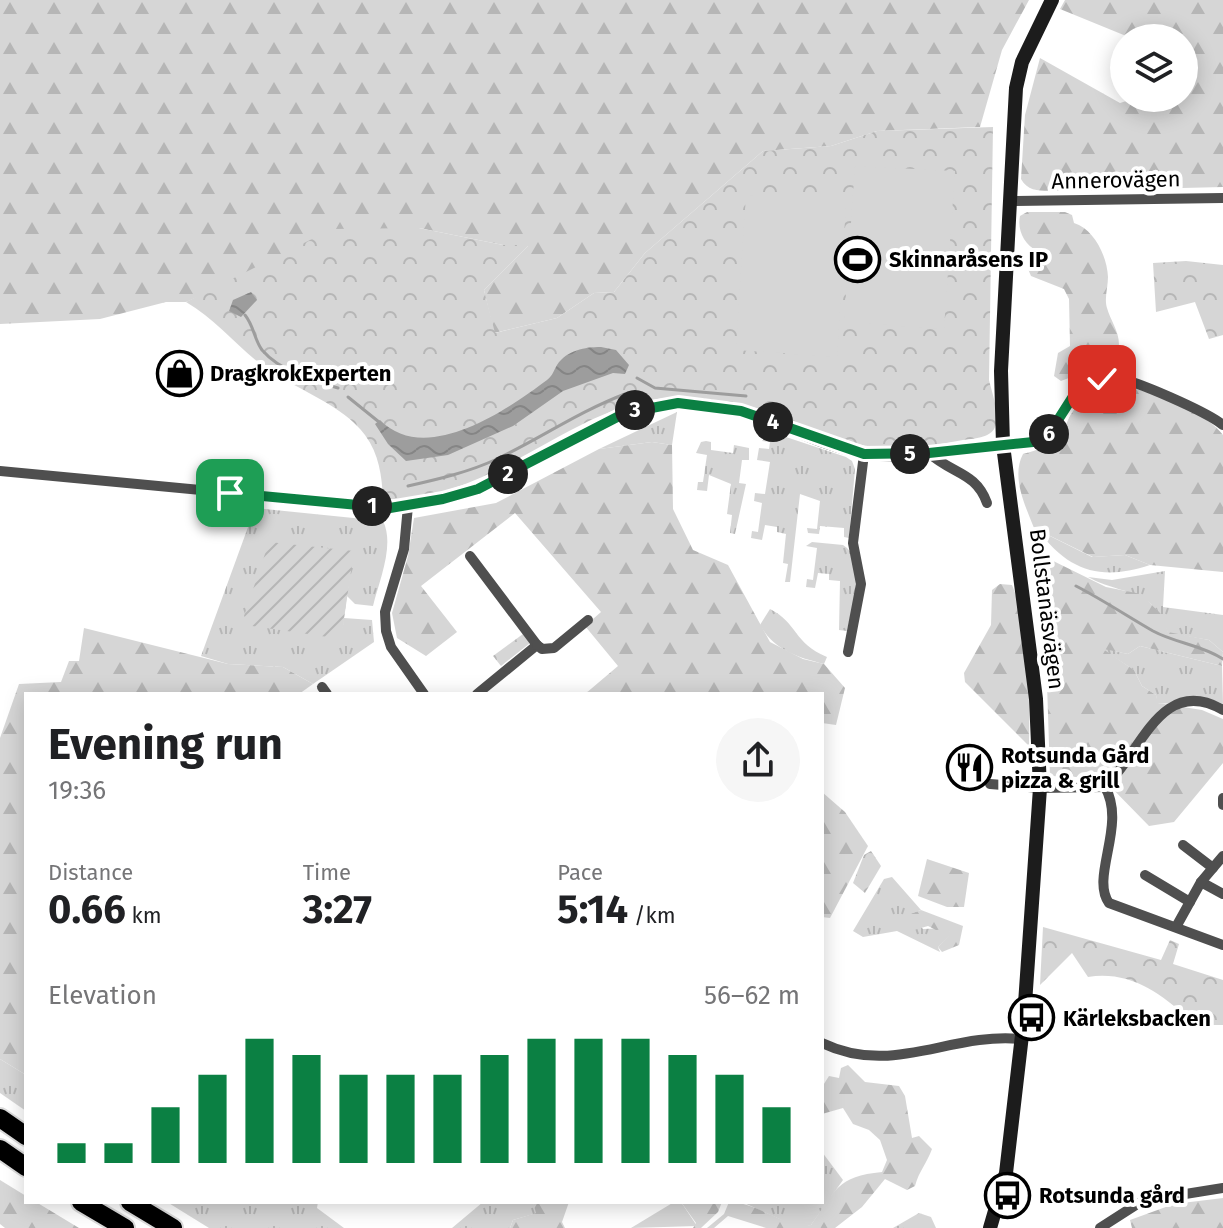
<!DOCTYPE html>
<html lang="en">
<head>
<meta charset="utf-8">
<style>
  body { margin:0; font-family:"Fira Sans",sans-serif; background:#f6f6f6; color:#202124; height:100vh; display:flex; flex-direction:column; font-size:30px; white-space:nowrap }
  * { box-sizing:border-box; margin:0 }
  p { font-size:26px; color:#757577 }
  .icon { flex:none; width:44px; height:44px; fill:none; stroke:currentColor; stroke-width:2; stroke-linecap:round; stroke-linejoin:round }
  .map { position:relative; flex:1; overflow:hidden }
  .side { position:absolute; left:24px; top:692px; width:800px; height:512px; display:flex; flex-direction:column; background:#fff; border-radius:0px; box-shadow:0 4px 20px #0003 }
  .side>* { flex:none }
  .fabs { position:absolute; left:1110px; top:24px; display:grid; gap:16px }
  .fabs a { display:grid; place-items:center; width:88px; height:88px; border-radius:50%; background:#fff; box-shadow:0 4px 20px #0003; font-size:40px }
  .pin { position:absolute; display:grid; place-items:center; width:68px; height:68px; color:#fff; margin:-34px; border-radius:16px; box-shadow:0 4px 12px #0006 }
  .km { position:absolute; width:40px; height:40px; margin:-20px; border-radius:50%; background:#222; color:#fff; font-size:22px; line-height:40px; text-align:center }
  .round { display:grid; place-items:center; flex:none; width:84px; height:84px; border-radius:42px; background:#f6f6f6 }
  .overview { display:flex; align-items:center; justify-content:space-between; height:136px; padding:0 24px }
  h1 { font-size:44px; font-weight:700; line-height:60px }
  .stats { display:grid; grid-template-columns:repeat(3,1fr); gap:12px; height:136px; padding:8px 24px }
  .stats div { display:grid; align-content:center }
  .stats b { font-size:40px; font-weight:700 }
  .stats small { font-size:22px; font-weight:400 }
  .stats p { font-size:22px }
  .chart { height:224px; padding:16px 24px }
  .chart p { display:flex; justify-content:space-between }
  .chart svg { width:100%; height:144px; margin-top:8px; stroke:#0b8043; stroke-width:6 }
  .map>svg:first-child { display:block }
</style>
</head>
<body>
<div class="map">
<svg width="1223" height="1228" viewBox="0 0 1223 1228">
  <defs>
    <pattern id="grass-tufts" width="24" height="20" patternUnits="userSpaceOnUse" patternTransform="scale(2)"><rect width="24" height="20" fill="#d6d6d6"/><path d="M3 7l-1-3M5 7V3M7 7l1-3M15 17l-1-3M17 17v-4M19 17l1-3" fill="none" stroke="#b6b6b6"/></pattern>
    <pattern id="forest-firs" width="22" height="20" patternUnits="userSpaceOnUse" patternTransform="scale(2)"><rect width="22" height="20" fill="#d6d6d6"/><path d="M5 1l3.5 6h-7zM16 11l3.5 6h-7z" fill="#b6b6b6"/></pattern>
    <pattern id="park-crowns" width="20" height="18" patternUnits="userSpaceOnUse" patternTransform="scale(2)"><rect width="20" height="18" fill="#d6d6d6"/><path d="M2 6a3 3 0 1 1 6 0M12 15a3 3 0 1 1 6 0" fill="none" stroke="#b6b6b6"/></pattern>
    <pattern id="garden-furrows" width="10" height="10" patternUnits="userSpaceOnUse" patternTransform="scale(2)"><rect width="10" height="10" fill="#d6d6d6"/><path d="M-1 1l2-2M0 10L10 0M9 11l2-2" fill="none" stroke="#b6b6b6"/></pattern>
    <pattern id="water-waves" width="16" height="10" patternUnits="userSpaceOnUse" patternTransform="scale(2)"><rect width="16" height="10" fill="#9d9d9d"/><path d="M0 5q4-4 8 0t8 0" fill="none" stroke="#858585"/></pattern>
  </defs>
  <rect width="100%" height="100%" fill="#fff"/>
  <g fill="url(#grass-tufts)">
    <polygon points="677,412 672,445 652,442 599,449"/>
    <polygon points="768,431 846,457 852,461 855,469 849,538 844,537 844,528 820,526 819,534 808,533 807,528 817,529 820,501 800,494 790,582 785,582 788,564 783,563 786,534 777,532 777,527 765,525 762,540 751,538 752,531 758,532 762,503 754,501 755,493 765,494 770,462 757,460 759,448 769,449 770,442 762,441"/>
    <polygon points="706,441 711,442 711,450 733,453 734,445 749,448 749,460 742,460 739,483 746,484 735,534 730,533 732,515 727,514 731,484 709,475 707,491 697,490 698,482 703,482 707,455 696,453 701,442"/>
    <path d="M255,508L383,521C395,545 379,581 373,606L355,604L347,596L353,551L342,632L344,618L372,620L374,642L313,684L283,667L228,664L201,656Z"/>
    <path d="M1038,530L1092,557L1125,555L1150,565C1102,581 1069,572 1038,530Z"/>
    <path d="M812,542L843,545C867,559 852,608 847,631L839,630L840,581L829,580V574L818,573L815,588L806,587L807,579L813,580L817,548L806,546Z"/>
    <path d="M1165,571L1163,607L1223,615V652L1209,640L1168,633C1153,586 1125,597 1088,577L1112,580Z"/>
    <path d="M770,609C798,623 793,643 827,657L824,664C796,657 774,650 760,625Z"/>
    <path d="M1140,646L1222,666L1223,704C1191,689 1183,707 1157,703L1156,695L1142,686L1134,670L1100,648L1128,654Z"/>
    <polygon points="892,877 921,910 910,914 923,929 947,928 952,934 938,947 940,952 897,931 863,937 853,931 884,879"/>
    <polygon points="0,1059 26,1075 26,1111 0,1093"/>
    <polygon points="822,1152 843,1180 811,1225 799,1228 742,1202 822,1202"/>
    <polygon points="167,1202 318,1202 317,1208 344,1228 209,1228"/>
    <polygon points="483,1202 533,1202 537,1213 513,1220 510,1228 452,1228"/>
    <polygon points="919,1213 931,1217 936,1228 893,1228"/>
  </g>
  <g fill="url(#forest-firs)">
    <polygon points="0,0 1029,0 1002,50 980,127 877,131 831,146 763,151 645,253 614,292 594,293 557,318 494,333 484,290 528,246 503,245 419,228 230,283 186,302 166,302 100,319 0,324"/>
    <path d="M1065,0H1223V187L1060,191C1045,190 1029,194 1021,179L1025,115L1040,58L1120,103L1136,98H1184V38H1131L1060,9Z"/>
    <path d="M1027,212H1065L1072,215L1074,223C1094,229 1107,256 1108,277C1108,287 1104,299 1107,308C1111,323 1125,339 1116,355C1109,370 1077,374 1061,381L1054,376L1058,353L1070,346L1069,299L1064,289L1031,276L1028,269L1037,251C1024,244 1017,230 1020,216Z"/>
    <path d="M1104,383C1136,385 1205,409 1223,435V572L1150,565L1125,555L1093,557L1034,528C1025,505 1011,477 1023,454C1053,447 1067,433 1073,403Z"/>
    <polygon points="652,442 672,445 673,509 693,550 728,565 770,642 803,659 824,664 845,688 836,725 822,723 822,694 585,694 618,666 585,626 601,612 515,513 421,586 457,632 426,656 397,638 392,613 408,556 414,518 496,503 599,449"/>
    <polygon points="1033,551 1106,587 1141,594 1163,616 1168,632 1209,640 1223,652 1222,666 1140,646 1128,654 1103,649 1134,670 1142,686 1156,695 1158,703 1202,710 1223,719 1223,763 1174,822 1149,826 1102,778 1050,776 1047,683"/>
    <path d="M1000,584L1012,585C1029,624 1030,703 1029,746L965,682L964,673L991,625L992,590Z"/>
    <polygon points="84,628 228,664 283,667 313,684 299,694 26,694 26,1075 0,1059 0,738 19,684 61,682 69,661 79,661"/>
    <polygon points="822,792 845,812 868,846 830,918 822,917"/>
    <polygon points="927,859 969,873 964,907 947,907 918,896"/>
    <polygon points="921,910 963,926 959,945 942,952 938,947 951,934 947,929 936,930 928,926 914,930 909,923 910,914"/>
    <path d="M848,1065L865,1082L899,1086L905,1096L912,1138L919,1136L932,1149C927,1163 919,1171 915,1186L907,1190L885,1179L862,1207L835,1228H766L728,1216L714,1228H707L724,1214L729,1202C758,1202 783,1228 811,1225C835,1191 837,1176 882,1172L887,1160L880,1140L869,1130L853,1124L843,1108L822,1114V1087L829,1076L839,1078L841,1068Z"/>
    <polygon points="0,1180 26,1196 26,1202 36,1202 79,1228 5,1228 0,1224"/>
    <polygon points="1223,1198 1223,1228 1132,1228 1130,1220 1174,1204"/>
    <polygon points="533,1202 569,1202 562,1222 565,1228 510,1228 513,1220 536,1213"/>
    <polygon points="681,1202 722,1202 718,1212 701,1228 693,1228 696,1223"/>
  </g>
  <g fill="url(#park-crowns)">
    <path d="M993,127L989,380C992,393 1000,414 995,427C991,438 972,439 963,440C927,447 890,453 854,443C817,434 782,415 745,405C728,401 708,400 691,398C583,388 500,504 383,499C382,476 379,454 365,435C343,405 298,390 267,369C238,348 217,320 186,302L332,229L419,228L503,245H529L484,290L495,333L557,318L594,293L614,292L645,253L763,151L831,146L877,131Z"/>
    <polygon points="1186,261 1223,265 1223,335 1209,339 1195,302 1156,312 1153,263"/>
    <polygon points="523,634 530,643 501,666 493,656"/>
    <polygon points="871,851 881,866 865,893 853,883 864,855"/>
    <path d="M1043,927L1161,960L1170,940L1179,944L1173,964L1223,980V1025H1195C1165,996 1132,970 1088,977L1072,953L1040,985Z"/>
  </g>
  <polygon fill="url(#garden-furrows)" points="269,542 354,551 342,632 328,637 252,626 244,616"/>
  <g fill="#d6d6d6">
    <polygon points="855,166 955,171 944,329 844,322"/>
    <polygon points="746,195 846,202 837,357 736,350"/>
    <polygon points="674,1202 681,1202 697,1226 631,1228"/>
  </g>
  <g fill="url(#water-waves)">
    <polygon points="251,292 257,300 241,317 229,311 233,300"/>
    <path d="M601,347L616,350L629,365L625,374L613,373L563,391L513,426L448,455L406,461L388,444L375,424L380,420C425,466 506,411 547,380C553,375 553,372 557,365C567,350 585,347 601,347Z"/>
  </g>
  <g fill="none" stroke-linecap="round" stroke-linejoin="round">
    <g stroke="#9d9d9d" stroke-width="3">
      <path d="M245,315C254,326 254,339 262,350C280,371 313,381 338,388"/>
      <polyline points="637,378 655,388 746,396"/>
      <polyline points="348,397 379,422"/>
      <path d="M408,486C439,479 469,472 497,459C541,438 580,411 625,394"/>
      <path d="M1076,586C1103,600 1127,616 1153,631C1175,643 1202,645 1223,659"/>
    </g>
    <defs>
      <g id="highway">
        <polyline points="0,1118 26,1136"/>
        <polyline points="0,1149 26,1167"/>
        <polyline points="81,1202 125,1228"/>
        <polyline points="130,1202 173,1228"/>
      </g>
    </defs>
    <use href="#highway" stroke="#dbdbdb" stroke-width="22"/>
    <g stroke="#4f4f4f" stroke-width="10">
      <polyline points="1010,201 1223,198"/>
      <path d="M929,453C952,474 976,472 987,503"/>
      <path d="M0,471L390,508C419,505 451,500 479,489C545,461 603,407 677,403C745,399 799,442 863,454C917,463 979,447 1033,442C1055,433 1057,414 1072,397C1083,385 1099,377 1116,378C1135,380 1207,412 1223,425"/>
      <polyline points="408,506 404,549 385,612 386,631 391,647 424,694"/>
      <polyline points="470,556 537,645 477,694"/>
      <polyline points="537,645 542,649 554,648 588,620"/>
      <polyline points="848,652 861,584 853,543 864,454"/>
      <polyline points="322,687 327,694"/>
      <path d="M990,784L1040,788L1105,787C1141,753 1161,674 1223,710"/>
      <path d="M1105,787C1127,825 1090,877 1109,903L1223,945"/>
      <polyline points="1223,798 1223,805"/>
      <polyline points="1183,845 1213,868"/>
      <polyline points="1145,875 1190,902"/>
      <polyline points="1201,882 1223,894"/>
      <polyline points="1176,927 1201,882 1223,856"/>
      <path d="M822,1043C893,1077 949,1032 1021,1039"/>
      <polyline points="1100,1228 1142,1201 1223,1188"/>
    </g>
    <polyline stroke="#1c1c1c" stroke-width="14" points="990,1228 1006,1173 1024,1018 1040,788 1036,699 1003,445 1001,371 1016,88 1022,62 1052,0"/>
    <use href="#highway" stroke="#000" stroke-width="18"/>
  </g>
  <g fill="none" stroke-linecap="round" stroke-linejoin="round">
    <defs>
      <polyline id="route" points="230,493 390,508 443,499 478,489 625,413 678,403 741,411 864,454 929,453 1033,442 1049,434 1072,398 1086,386 1102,379"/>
    </defs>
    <use href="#route" stroke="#fff" stroke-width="16"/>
    <use href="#route" stroke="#0b8043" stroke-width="10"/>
  </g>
  <defs>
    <symbol id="stadium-ring" viewBox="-11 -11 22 22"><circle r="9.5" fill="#fff" stroke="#000" stroke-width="1.5"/><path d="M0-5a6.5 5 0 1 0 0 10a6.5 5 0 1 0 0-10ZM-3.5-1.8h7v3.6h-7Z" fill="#000"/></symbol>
    <symbol id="shop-ring" viewBox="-11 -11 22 22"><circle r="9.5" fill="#fff" stroke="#000" stroke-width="1.5"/><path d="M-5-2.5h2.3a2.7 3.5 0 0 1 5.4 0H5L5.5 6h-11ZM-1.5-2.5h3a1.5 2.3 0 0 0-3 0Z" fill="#000"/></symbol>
    <symbol id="restaurant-ring" viewBox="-11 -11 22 22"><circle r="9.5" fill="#fff" stroke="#000" stroke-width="1.5"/><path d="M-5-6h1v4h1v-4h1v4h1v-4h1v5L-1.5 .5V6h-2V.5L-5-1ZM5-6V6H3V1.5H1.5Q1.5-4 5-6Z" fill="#000"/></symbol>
    <symbol id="bus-ring" viewBox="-11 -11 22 22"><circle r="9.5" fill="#fff" stroke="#000" stroke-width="1.5"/><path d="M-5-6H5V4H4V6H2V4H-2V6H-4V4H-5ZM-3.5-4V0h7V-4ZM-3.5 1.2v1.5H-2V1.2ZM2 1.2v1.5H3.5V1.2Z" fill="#000"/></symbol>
  </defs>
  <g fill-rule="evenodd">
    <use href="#stadium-ring" x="832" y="234" width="51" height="51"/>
    <use href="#shop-ring" x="154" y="348" width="51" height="51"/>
    <use href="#restaurant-ring" x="944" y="742" width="51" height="51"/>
    <use href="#bus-ring" x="1006" y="992" width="51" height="51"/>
    <use href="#bus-ring" x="982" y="1170" width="51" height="51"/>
  </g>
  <g text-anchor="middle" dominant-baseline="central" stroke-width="8" stroke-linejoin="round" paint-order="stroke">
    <g font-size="22" fill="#000" stroke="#fff">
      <text transform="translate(1116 180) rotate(-1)">Annerovägen</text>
      <text transform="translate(1047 609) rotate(83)">Bollstanäsvägen</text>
    </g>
    <g font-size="22" font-weight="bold" fill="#000" stroke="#fff" text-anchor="start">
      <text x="889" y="259">Skinnaråsens IP</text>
      <text x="210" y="373">DragkrokExperten</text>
      <text x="1001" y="755">Rotsunda Gård<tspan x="1001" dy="25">pizza &amp; grill</tspan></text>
      <text x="1063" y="1018">Kärleksbacken</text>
      <text x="1039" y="1195">Rotsunda gård</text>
    </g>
  </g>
</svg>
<div class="fabs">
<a><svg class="icon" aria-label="layers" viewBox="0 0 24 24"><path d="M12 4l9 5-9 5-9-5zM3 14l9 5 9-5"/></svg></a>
</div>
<div class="pin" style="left:230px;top:493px;background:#1e9e55"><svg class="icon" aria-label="arrive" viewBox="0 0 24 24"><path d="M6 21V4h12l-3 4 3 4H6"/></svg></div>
<div class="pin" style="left:1102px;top:379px;background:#d93025"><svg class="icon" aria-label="check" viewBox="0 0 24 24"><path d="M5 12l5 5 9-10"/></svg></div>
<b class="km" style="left:372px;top:506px">1</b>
<b class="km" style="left:508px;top:474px">2</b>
<b class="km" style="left:635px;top:410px">3</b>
<b class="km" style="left:773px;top:422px">4</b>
<b class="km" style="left:910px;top:454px">5</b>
<b class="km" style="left:1049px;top:434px">6</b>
<section class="side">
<div class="overview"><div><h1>Evening run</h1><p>19:36</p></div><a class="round"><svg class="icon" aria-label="share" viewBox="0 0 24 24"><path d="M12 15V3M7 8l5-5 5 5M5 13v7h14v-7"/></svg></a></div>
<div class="stats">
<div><p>Distance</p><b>0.66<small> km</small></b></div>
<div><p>Time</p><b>3:27</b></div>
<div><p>Pace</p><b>5:14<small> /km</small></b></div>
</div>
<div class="chart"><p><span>Elevation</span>56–62 m</p>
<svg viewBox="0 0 160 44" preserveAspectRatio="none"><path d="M5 44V38M15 44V38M25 44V27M35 44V17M45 44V6M55 44V11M65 44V17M75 44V17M85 44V17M95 44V11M105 44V6M115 44V6M125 44V6M135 44V11M145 44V17M155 44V27"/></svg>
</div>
</section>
</div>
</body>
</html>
